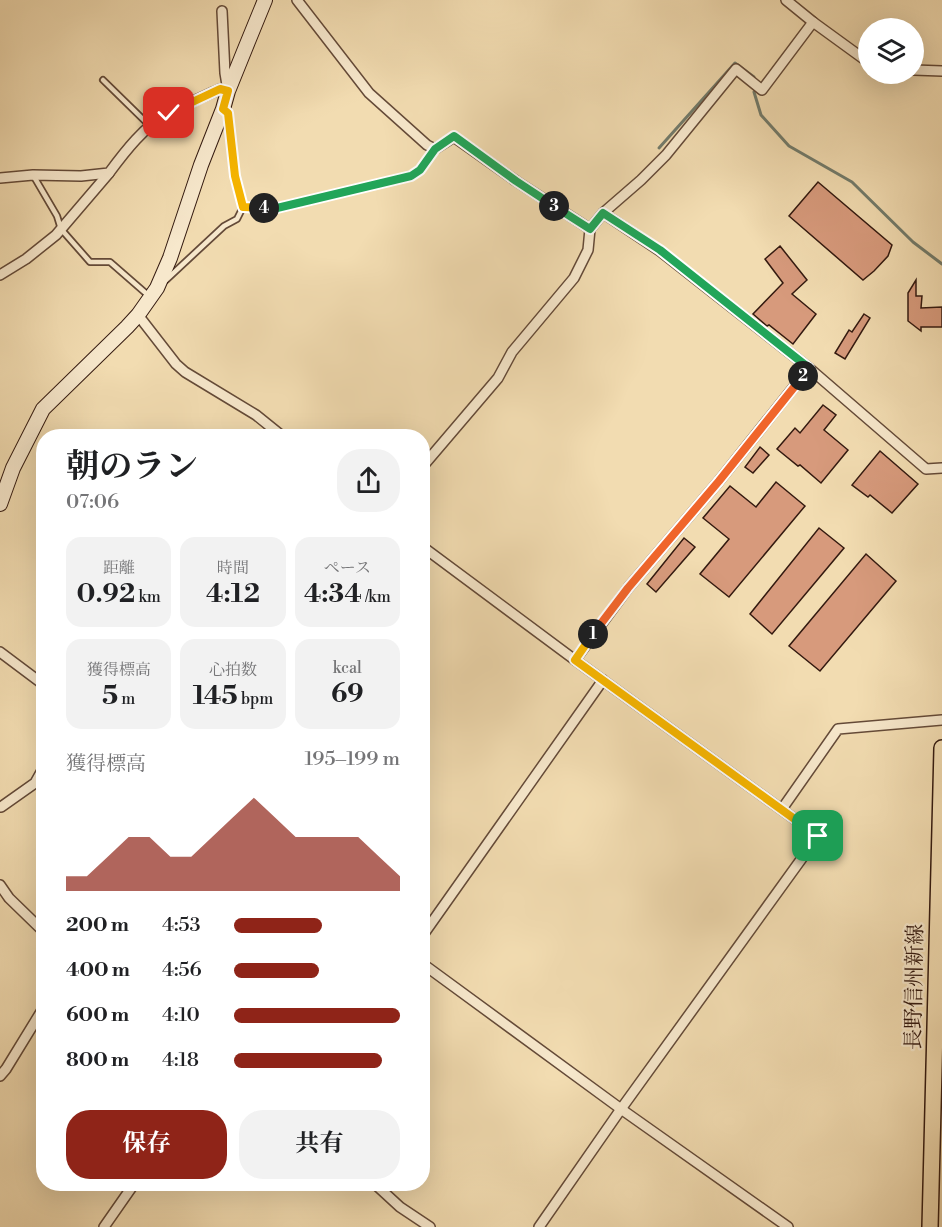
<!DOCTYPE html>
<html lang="ja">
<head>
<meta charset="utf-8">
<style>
  body { margin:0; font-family:"Libre Bodoni","Noto Serif JP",serif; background:#f2f2f2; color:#202124; height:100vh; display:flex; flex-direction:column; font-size:22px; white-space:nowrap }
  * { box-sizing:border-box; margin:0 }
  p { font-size:20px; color:#757577 }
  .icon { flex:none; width:33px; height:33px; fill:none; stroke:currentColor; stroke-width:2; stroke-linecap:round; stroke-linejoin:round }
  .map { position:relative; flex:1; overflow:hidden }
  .details { position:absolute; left:36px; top:429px; width:394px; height:762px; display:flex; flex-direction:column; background:#fff; border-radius:24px; box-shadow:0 6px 24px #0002 }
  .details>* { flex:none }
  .fabs { position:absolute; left:858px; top:18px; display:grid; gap:12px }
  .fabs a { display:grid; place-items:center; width:66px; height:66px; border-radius:50%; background:#fff; box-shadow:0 6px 24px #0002; font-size:30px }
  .pin { position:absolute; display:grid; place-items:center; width:51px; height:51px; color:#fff; margin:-26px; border-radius:12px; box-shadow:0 3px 9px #0006 }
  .km { position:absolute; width:30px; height:30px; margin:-15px; border-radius:50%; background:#222; color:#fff; font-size:16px; line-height:30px; text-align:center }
  .round { display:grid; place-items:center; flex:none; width:63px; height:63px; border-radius:24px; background:#f2f2f2 }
  .head { display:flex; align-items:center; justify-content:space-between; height:102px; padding:0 30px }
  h1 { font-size:33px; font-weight:700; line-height:45px }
  .stats { display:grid; grid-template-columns:repeat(3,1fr); gap:9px; height:102px; padding:6px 30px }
  .stats div { display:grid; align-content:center; border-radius:15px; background:#f2f2f2; text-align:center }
  .stats b { font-size:26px; font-weight:700 }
  .stats small { font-size:16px; font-weight:400 }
  .stats p { font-size:16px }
  .chart { height:168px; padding:12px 30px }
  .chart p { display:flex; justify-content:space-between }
  .chart svg { width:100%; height:108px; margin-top:6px; fill:#8f2418; opacity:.7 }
  .button { display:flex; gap:12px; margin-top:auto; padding:12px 30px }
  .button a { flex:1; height:69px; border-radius:24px; background:#8f2418; color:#fff; font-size:24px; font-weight:700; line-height:69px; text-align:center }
  .button a+a { background:#f2f2f2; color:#202124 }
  ul { padding:0 30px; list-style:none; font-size:20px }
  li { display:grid; grid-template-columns:96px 72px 1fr; align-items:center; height:45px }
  li i { height:15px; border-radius:8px; background:#8f2418 }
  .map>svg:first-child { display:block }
</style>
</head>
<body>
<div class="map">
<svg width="942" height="1227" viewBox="0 0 942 1227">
  <rect width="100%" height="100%" fill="#f2dcb1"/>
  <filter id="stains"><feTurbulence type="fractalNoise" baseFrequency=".00333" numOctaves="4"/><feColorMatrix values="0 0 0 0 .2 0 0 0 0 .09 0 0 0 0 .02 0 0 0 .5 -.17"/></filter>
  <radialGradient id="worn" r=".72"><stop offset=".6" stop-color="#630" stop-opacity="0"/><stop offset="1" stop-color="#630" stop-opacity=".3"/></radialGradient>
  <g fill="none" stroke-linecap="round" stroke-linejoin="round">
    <g stroke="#727b6b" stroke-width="3">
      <polyline points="754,92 761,115 789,146 852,182 913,242 942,264"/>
      <polyline points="659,148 735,63 754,77"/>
    </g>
  </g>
  <g fill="#d79a7c" stroke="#341a10" stroke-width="1.5">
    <polygon points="818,182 892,245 888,256 874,271 863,280 789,216"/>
    <polygon points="780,246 807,280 792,294 816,314 793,344 769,325 767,326 753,314 783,283 765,259"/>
    <polygon points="916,280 916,296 922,296 921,308 942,307 942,327 921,327 921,331 908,321 908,293"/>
    <polygon points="864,314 870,318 845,359 835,353 849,330 852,332"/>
    <polygon points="823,405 836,415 824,430 848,450 821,483 800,465 798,466 777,449 795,428 800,433"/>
    <polygon points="760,447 769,455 753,473 745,467"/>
    <polygon points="880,451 918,484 892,513 870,495 868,497 852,485"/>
    <polygon points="776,482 805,506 729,597 700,574 729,539 703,518 730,486 756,507"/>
    <polygon points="819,528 844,548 772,634 750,614"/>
    <polygon points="684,538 695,547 656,592 647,584"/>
    <polygon points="866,554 896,581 820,671 789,646"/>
  </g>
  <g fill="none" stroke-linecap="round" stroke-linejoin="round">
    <defs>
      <g id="lane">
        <polyline points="103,80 150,126"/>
        <polyline points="225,110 228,113 235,176 243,207"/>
        <polyline points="33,175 57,216 61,229 90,262 110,262 149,296"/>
        <polyline points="166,280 224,226 237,219 243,207 277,208 411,175 421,170 435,149"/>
      </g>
      <g id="street">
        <polyline points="297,0 369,93 427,145 435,149 454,137 516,181 590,229"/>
        <polyline points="786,0 813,22"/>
        <polyline points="914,70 942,71"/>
        <path d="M0,178L33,175L81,176L109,173C126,150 144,127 168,113C185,104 203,97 220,89L228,91L225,73L222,11"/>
        <polyline points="603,213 660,251 809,368 926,469 942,468"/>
        <polyline points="0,275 26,259 56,235 109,173"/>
        <polyline points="138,315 176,364 185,372 256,415 282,436"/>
        <polyline points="423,466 498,378 512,352 574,278 588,250 590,229 603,213 641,180 666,155 736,69 762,90 813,22 868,62"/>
        <polyline points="423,547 575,660 818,836 621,1109 539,1227"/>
        <polyline points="0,652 44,685"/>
        <polyline points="575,660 628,588 719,481 809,368"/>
        <polyline points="1,807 35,783 44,767"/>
        <polyline points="782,809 838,729 942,720"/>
        <polyline points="0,885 9,898 44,932"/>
        <polyline points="423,935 603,680"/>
        <polyline points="423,964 621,1109 788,1227"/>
        <polyline points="0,1076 6,1069 44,1007"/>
        <polyline points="375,1184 400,1207 430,1227"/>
        <polyline points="104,1227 134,1184"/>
      </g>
      <polyline id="secondary" points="0,504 13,468 43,409 127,327 138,315 157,288 170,258 201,165 223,109 228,91 245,49 265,0"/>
      <polyline id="primary" points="930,1227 942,748"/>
    </defs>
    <use href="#lane" stroke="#644a38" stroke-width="8"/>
    <use href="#street" stroke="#644a38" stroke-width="12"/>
    <use href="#secondary" stroke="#341a10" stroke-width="16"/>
    <use href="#primary" stroke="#341a10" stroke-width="18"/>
    <use href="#lane" stroke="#f7e8cc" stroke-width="4.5"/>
    <use href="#street" stroke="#f7e8cc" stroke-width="9"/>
    <use href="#secondary" stroke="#f7e8cc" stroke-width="14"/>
    <use href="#primary" stroke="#f2dcb1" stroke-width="15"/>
  </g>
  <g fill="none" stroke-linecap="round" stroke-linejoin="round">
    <defs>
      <polyline id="split-1" points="593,634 575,660 818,836"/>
      <polyline id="split-2" points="593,634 628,588 719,481 803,376"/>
      <polyline id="split-3" points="554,206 590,229 603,213 660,250 809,368 803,376"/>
      <polyline id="split-4" points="264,208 277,208 411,176 420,170 435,149 454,136 516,181 554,206"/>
      <polyline id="split-5" points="169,113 220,89 228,91 223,109 228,113 235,176 243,207 264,208"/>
    </defs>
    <use href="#split-1" stroke="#fff" stroke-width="12"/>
    <use href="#split-2" stroke="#fff" stroke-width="12"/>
    <use href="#split-3" stroke="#fff" stroke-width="12"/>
    <use href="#split-4" stroke="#fff" stroke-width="12"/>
    <use href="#split-5" stroke="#fff" stroke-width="12"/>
    <use href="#split-1" stroke="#f5b400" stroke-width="8"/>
    <use href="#split-2" stroke="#f0652b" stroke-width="8"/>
    <use href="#split-3" stroke="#22a559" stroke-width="8"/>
    <use href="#split-4" stroke="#22a559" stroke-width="8"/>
    <use href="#split-5" stroke="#f5b400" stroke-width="8"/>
  </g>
  <g text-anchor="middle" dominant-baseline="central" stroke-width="4.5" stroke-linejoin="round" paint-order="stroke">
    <g font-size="21" fill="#341a10" stroke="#f7e8cc">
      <text transform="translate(915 987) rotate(-89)">長野信州新線</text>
    </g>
  </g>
  <rect width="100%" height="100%" filter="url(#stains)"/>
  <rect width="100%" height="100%" fill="url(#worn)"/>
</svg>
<div class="fabs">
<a><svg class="icon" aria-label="layers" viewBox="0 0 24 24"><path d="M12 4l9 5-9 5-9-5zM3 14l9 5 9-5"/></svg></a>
</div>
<div class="pin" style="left:818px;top:836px;background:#1e9e55"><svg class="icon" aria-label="arrive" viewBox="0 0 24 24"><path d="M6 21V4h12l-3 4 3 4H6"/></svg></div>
<div class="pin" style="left:169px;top:113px;background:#d93025"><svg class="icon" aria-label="check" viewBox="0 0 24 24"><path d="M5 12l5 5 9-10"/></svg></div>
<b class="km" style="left:593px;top:634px">1</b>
<b class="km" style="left:803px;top:376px">2</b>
<b class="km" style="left:554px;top:206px">3</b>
<b class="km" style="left:264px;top:208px">4</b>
<section class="details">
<div class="head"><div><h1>朝のラン</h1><p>07:06</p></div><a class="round"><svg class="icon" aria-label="share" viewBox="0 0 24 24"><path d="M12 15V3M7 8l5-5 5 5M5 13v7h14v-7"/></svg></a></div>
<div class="stats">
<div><p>距離</p><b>0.92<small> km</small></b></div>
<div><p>時間</p><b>4:12</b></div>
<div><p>ペース</p><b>4:34<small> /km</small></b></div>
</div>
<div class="stats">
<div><p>獲得標高</p><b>5<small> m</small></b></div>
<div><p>心拍数</p><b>145<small> bpm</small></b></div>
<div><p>kcal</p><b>69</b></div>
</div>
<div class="chart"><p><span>獲得標高</span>195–199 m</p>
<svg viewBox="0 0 160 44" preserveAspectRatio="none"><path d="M0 44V38L10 38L20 30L30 22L40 22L50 30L60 30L70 22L80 14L90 6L100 14L110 22L120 22L130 22L140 22L150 30L160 38V44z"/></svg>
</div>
<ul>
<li><b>200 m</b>4:53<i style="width:53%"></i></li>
<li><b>400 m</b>4:56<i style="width:51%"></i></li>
<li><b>600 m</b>4:10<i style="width:100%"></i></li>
<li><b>800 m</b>4:18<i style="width:89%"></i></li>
</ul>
<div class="button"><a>保存</a><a>共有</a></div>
</section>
</div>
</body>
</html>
